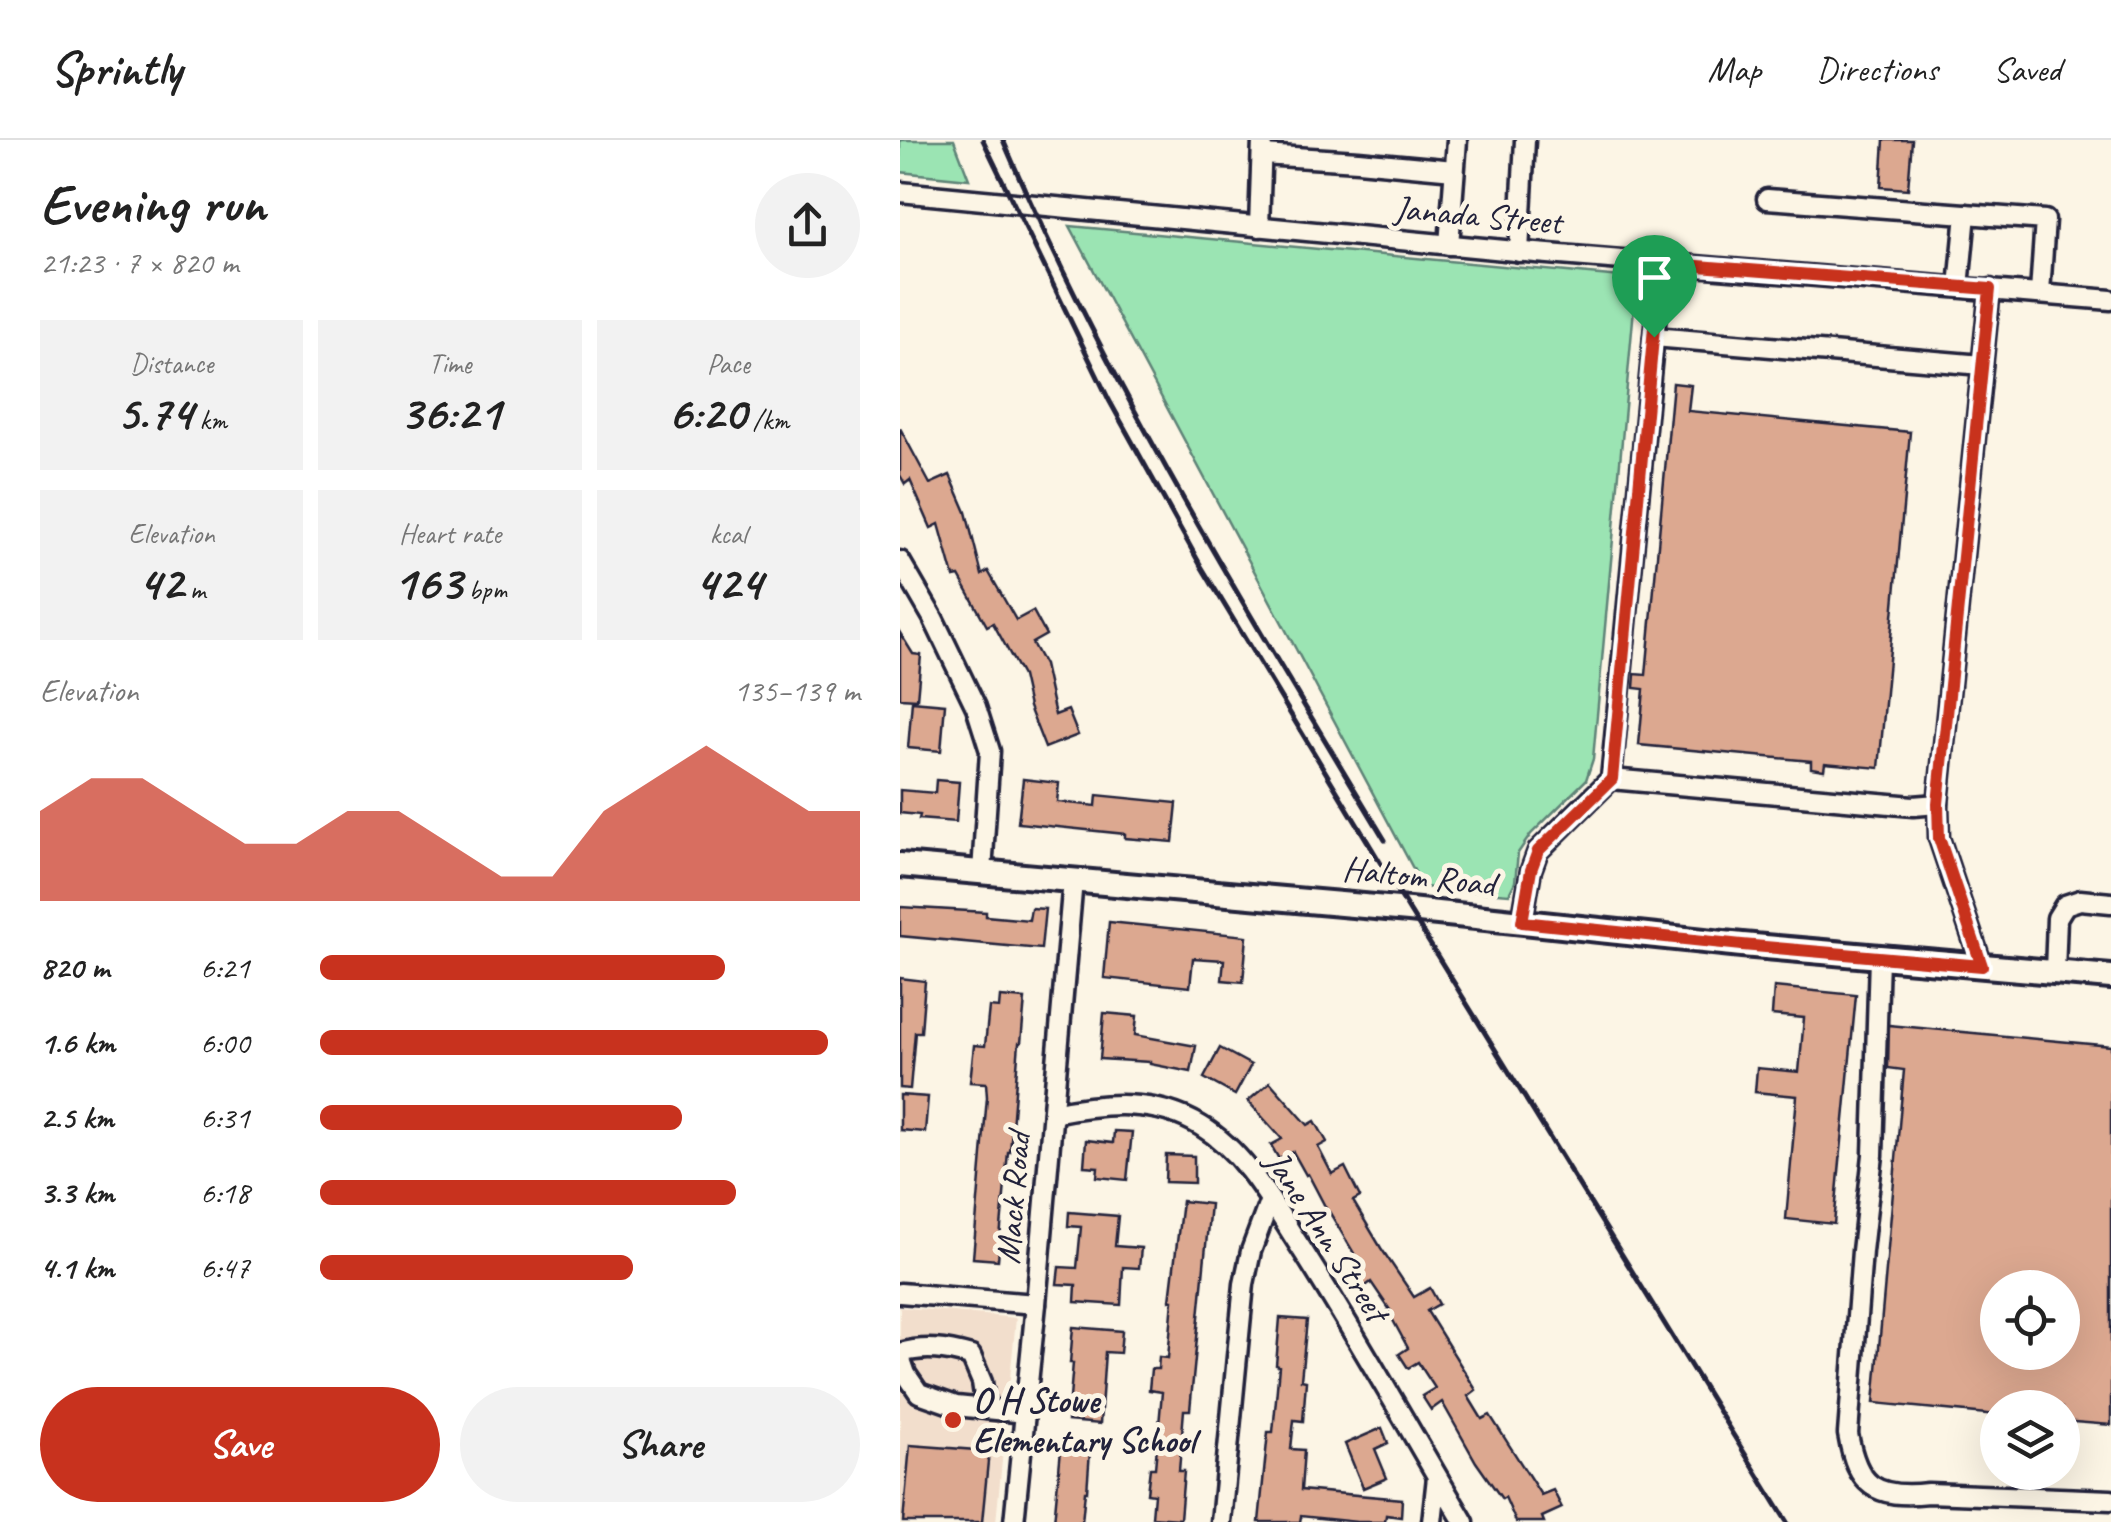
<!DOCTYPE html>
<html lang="en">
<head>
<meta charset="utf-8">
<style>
  body { margin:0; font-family:Caveat,sans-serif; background:#f2f2f2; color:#222; height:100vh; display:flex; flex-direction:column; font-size:38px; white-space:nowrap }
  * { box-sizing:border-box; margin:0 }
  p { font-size:32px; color:#767676 }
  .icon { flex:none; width:55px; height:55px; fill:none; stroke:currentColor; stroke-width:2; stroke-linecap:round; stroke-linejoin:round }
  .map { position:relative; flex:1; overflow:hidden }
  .side { display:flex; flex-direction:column; background:#fff; width:900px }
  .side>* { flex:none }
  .controls { position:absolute; left:1080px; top:1130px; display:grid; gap:20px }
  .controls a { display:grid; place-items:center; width:100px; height:100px; border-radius:50%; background:#fff; box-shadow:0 10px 40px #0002; font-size:50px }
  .pin { position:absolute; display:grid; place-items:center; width:85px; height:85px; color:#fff; margin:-102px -42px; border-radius:50% 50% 50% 0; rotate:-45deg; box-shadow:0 0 10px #0007 }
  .pin .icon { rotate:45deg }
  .round { display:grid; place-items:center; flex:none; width:105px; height:105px; border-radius:52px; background:#f2f2f2 }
  .summary { display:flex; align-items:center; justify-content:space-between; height:170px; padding:0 40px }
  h1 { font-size:55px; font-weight:700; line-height:75px }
  .metrics { display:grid; grid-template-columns:repeat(3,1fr); gap:15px; height:170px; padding:10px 40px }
  .metrics div { display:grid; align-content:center; border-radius:0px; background:#f2f2f2; text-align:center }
  .metrics b { font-size:50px; font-weight:700 }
  .metrics small { font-size:28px; font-weight:400 }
  .metrics p { font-size:28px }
  .chart { height:280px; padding:20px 40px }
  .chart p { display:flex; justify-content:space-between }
  .chart svg { width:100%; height:180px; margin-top:10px; fill:#c8321e; opacity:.7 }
  .button { display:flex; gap:20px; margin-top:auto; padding:20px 40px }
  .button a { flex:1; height:115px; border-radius:60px; background:#c8321e; color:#fff; font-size:40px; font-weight:700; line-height:115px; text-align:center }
  .button a+a { background:#f2f2f2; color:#222 }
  ul { padding:0 40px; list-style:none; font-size:32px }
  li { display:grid; grid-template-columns:160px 120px 1fr; align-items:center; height:75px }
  li i { height:25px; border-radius:12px; background:#c8321e }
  header { display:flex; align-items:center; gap:60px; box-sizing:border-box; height:140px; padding:0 50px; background:#fff; border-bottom:2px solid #e0e0e0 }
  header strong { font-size:48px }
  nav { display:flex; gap:55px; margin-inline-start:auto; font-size:35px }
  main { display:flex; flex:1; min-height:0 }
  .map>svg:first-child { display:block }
</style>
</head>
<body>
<header>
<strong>Sprintly</strong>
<nav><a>Map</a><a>Directions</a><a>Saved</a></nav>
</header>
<main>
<section class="side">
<div class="summary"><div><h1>Evening run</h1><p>21:23 · 7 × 820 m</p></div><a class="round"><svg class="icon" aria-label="share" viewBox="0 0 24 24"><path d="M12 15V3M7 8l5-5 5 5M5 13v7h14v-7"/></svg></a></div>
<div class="metrics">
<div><p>Distance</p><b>5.74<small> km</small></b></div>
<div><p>Time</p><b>36:21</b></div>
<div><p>Pace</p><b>6:20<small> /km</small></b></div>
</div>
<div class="metrics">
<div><p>Elevation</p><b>42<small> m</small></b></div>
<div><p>Heart rate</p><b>163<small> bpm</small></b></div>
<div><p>kcal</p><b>424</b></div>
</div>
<div class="chart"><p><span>Elevation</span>135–139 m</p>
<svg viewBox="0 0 160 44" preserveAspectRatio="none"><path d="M0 44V22L10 14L20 14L30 22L40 30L50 30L60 22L70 22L80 30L90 38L100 38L110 22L120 14L130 6L140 14L150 22L160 22V44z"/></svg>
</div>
<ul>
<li><b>820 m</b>6:21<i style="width:75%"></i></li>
<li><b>1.6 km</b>6:00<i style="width:94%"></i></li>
<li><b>2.5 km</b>6:31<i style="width:67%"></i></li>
<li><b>3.3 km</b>6:18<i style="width:77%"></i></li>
<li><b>4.1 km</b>6:47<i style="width:58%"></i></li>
</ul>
<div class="button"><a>Save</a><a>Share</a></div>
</section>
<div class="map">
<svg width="1211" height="1382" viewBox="0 0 1211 1382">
  <rect width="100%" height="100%" fill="#fcf5e5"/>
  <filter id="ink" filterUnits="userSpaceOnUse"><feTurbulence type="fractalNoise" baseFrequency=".01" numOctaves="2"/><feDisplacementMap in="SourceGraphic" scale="20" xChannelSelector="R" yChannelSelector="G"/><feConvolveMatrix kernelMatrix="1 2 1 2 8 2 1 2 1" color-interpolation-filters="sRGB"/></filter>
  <g filter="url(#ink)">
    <polygon fill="#f2decc" points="0,1167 116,1178 96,1382 0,1382"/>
    <g fill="#9be4b3" stroke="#5e8377" stroke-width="2.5">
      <polygon points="0,0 54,0 69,39 0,32"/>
      <polygon points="170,86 732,138 736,146 693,619 686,640 631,694 618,713 615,742 609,754 523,747"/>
    </g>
    <g fill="#dca890" stroke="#22223b" stroke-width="2.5" fill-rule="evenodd">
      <polygon points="984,0 1012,0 1008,49 981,47"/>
      <polygon points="773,243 791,245 788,271 1010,292 979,628 925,623 924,630 911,628 911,621 739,605 744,549 734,548 735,534 746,535"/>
      <polygon points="0,288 30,344 50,335 66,372 82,435 88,431 116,480 133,471 146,495 132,503 144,525 155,575 168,570 178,595 145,608 129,567 122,536 93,483 87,486 59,436 54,437 39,384 31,388 10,340 5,344 0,335"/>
      <polygon points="0,493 13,514 21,515 17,559 0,558"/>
      <polygon points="12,561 45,564 41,611 8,608"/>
      <polygon points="123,639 159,643 157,662 196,666 197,655 277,663 273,702 225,698 225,694 118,683"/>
      <polygon points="36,640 59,642 56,682 19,679 20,675 0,673 0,650 35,653"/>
      <polygon points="0,767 86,772 86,776 129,780 131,768 145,769 141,809 0,796"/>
      <polygon points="209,782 347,796 343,842 322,840 324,820 293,818 290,847 204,838"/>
      <polygon points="0,838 25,841 21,892 15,892 10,949 0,948"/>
      <polygon points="874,847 956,855 934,1084 886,1079 897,956 855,952 857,928 899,932 904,878 872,875"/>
      <polygon points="100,857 125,859 121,903 119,903 110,1012 108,1012 98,1120 73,1118 87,957 86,943 70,942 74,905 85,906 89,867 99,868"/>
      <polygon points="204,873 237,876 235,895 296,906 291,932 250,924 250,922 200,919"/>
      <path d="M989,885L1211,906V1285L1162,1281V1268H1098V1275L974,1263L1004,930L988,928ZM1098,1148H1162V1212H1098Z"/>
      <polygon points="320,908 351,925 335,955 304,938"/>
      <polygon points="370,942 408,985 415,981 427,1002 418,1007 432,1034 445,1027 460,1057 453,1061 481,1108 514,1157 530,1148 539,1164 527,1171 576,1250 568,1256 582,1279 590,1275 641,1355 653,1350 662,1368 642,1377 644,1382 616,1382 605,1357 602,1359 576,1322 542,1262 531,1270 522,1256 535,1248 518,1222 508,1228 499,1214 508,1208 488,1171 490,1170 471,1142 463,1148 452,1131 461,1125 430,1073 429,1074 408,1034 406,1035 393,1012 379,1019 371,1005 382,999 348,961"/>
      <polygon points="0,955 28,957 25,992 0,990"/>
      <polygon points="214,991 232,992 227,1040 197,1037 198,1027 184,1026 186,1000 213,1003"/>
      <polygon points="266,1015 294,1016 294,1043 265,1042"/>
      <polygon points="282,1061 310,1064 290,1270 284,1270 279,1331 284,1331 280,1379 252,1377 254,1354 247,1353 250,1328 255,1328 262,1252 249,1250 251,1229 258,1229 259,1217 268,1218 273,1160 270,1160"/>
      <polygon points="169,1072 218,1076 215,1106 241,1108 239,1128 223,1127 221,1165 175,1162 176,1145 157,1144 159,1127 177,1128 181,1087 168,1086"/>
      <polygon points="380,1178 407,1180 401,1240 406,1241 403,1281 394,1280 391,1309 404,1310 401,1350 502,1359 501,1377 486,1375 485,1382 457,1382 401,1376 400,1382 359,1382 368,1292 373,1292 379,1226 376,1225"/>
      <polygon points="173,1187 222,1191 220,1213 205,1212 200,1284 168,1281 173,1223 170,1223"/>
      <polygon points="482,1288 488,1303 475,1309 487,1338 463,1348 445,1304"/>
      <polygon points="10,1305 89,1311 82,1382 3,1382"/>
      <polygon points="161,1309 190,1311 187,1351 185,1351 182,1382 154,1382"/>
    </g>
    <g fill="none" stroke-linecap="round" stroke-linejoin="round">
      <defs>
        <g id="minor">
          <polyline points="362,15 458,21 554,30"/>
          <polyline points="0,52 636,113 1211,160"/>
          <polyline points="867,59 1145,80 1140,153"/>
          <polyline points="359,87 362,0"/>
          <polyline points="549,105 557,0"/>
          <polyline points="619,112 625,0"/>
          <polyline points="1059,147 1066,74"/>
          <polyline points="754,197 1082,225"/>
          <polyline points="0,421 33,478 76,567 90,611 82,732"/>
          <polyline points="711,639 1013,666 1038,664"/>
          <polyline points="622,782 631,730 638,711 711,639 761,123"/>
          <path d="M979,817L973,1015L962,1111L948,1294C957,1346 975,1359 1028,1353L1211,1360"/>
          <polyline points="1082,826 1039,698 1038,664 1090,149"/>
          <polyline points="1155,832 1157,778 1165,765 1180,760 1211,763"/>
          <path d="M153,973C202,963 256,958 301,986C346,1013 373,1065 401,1108C458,1197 510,1291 564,1382"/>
          <polyline points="0,1153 136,1164"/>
          <path d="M0,1213C25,1206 46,1209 71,1216L82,1242L86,1269"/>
          <polyline points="0,1217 6,1234 19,1253 56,1266 125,1273"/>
          <polyline points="114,1382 136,1164 173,740"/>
          <polyline points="321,1382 344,1144 351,1111 370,1060"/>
          <polyline points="532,1382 537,1337"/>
        </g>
        <polyline id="major" points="0,725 509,770 842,805 1211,837"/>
      </defs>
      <use href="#minor" stroke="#22223b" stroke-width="25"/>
      <use href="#major" stroke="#22223b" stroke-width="30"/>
      <use href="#minor" stroke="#fcf5e5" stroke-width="18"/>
      <use href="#major" stroke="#fcf5e5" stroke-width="22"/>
      <g stroke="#22223b" stroke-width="5">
        <polyline points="83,0 209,260 301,426 509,770 887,1382"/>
        <path d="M103,0C208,245 348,472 485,700"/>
      </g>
    </g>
  </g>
  <g fill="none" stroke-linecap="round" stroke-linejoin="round" filter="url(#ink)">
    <defs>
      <polygon id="route" points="760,123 1090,149 1038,664 1039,698 1082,826 842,805 622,782 631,730 638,711 712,639"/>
    </defs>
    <use href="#route" stroke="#fff" stroke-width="20"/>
    <use href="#route" stroke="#c8321e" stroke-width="12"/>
  </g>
  <circle fill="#c8321e" stroke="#fcf5e5" stroke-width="4" cx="53" cy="1280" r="10"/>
  <g text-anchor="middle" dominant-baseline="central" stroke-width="10" stroke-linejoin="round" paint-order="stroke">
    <g font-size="35" fill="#22223b" stroke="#fcf5e5">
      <text transform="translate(578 75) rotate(5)">Janada Street</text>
      <text transform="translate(519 736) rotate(6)">Haltom Road</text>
      <text transform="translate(113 1058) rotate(-85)">Mack Road</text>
      <text transform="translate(427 1096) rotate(57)">Jane Ann Street</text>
    </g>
    <g font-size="35" font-weight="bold" fill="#22223b" stroke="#fcf5e5" text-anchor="start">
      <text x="73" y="1260">O H Stowe<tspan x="73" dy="40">Elementary School</tspan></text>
    </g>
  </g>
</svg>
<div class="controls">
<a><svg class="icon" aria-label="locate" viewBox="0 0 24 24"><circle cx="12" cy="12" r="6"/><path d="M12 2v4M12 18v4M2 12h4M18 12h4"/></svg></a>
<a><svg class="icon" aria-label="layers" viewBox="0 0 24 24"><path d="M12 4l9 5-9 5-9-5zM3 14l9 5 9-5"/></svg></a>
</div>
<div class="pin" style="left:754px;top:197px;background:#1e9e55"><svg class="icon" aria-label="arrive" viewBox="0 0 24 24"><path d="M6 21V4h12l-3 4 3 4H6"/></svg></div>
</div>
</main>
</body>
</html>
